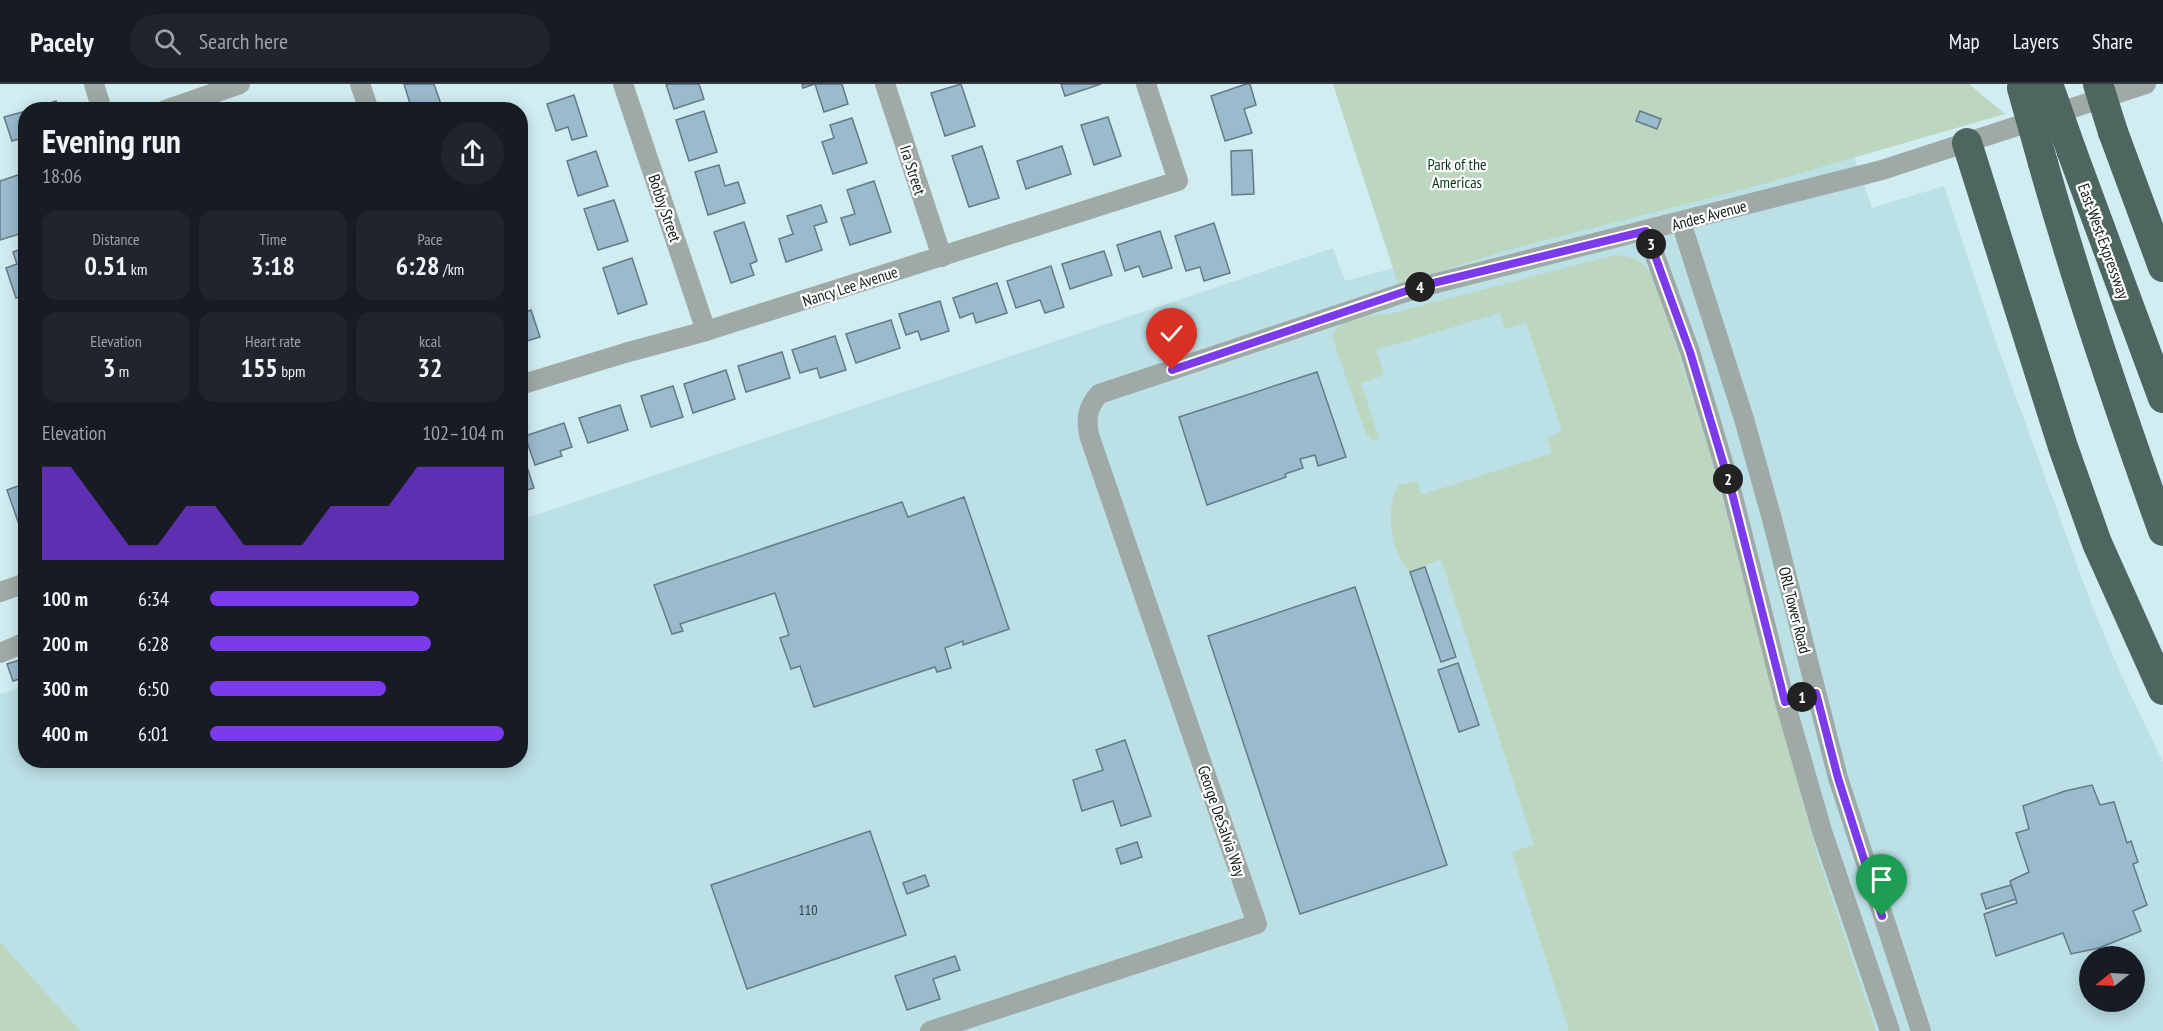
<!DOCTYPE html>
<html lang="en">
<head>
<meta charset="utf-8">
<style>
  body { margin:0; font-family:"PT Sans Narrow",sans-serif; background:#20242c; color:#f1f3f6; height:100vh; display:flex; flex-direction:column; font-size:22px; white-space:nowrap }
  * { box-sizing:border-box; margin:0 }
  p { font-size:20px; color:#9ea1a6 }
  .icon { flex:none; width:33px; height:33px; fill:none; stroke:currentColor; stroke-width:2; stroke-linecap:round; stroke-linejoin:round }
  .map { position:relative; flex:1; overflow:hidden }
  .panel { position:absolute; left:18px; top:18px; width:510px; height:666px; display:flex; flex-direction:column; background:#171b24; border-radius:24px; box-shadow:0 3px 15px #0003 }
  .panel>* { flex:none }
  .needle { width:39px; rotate:252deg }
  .controls { position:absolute; left:2079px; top:862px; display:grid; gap:12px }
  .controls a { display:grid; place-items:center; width:66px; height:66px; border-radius:50%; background:#171b24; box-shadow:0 3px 15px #0003; font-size:30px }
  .pin { position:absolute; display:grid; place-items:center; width:51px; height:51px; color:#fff; margin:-62px -26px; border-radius:50% 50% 50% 0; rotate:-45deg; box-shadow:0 0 6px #0007 }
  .pin .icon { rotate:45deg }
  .km { position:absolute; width:30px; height:30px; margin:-15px; border-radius:50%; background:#222; color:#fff; font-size:16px; line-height:30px; text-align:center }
  .round { display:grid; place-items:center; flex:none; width:63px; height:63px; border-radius:32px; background:#20242c }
  .summary { display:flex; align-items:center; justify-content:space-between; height:102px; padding:0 24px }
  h1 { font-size:33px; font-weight:800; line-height:45px }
  .stats { display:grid; grid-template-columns:repeat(3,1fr); gap:9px; height:102px; padding:6px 24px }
  .stats div { display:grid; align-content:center; border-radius:15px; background:#20242c; text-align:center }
  .stats b { font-size:26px; font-weight:800 }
  .stats small { font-size:16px; font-weight:400 }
  .stats p { font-size:16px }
  .chart { height:168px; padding:12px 24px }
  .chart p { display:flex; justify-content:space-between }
  .chart svg { width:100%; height:108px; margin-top:6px; fill:#7c3aed; opacity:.7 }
  ul { padding:0 24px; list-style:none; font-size:20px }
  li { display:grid; grid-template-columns:96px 72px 1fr; align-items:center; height:45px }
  li i { height:15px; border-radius:8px; background:#7c3aed }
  header { display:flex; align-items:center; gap:36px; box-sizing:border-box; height:84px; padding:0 30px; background:#171b24; border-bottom:2px solid #363941 }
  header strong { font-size:28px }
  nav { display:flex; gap:33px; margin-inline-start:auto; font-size:21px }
  .search { width:420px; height:54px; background:#20242c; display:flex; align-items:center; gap:15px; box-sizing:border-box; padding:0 21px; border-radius:33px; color:#9ea1a6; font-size:22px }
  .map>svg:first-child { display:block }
</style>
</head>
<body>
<header>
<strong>Pacely</strong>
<div class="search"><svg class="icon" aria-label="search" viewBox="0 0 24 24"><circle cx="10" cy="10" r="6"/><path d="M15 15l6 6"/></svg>Search here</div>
<nav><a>Map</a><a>Layers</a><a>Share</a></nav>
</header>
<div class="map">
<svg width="2163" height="947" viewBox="0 0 2163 947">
  <rect width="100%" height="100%" fill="#d0edf1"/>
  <path fill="#bbe0e6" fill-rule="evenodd" d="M1851,64L1872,124L1944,102L1993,250L2092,522L2122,593L2163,678V947H0V610L25,602L26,676H520L521,436L1333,164L1345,197ZM2090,873H2134V918H2090Z"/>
  <g fill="#bcd6c0">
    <polygon points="1333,0 1969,0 2005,30 1745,105 1522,162 1398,200"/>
    <path d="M1615,171C1637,172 1647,180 1656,199L1713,380L1817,770L1876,947H1569L1512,768L1534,761L1441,475L1410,488C1391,471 1384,423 1399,401L1417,397L1421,411L1552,369L1547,354L1562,347L1526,238L1505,245L1500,229L1376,266L1384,291L1361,299L1379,355L1371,357L1369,352L1367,353L1332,253C1340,231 1369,232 1390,230Z"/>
    <polygon points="0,858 80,947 0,947"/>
  </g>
  <g fill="#9abacd" stroke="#667a86" stroke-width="1.5">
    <polygon points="404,0 434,0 442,23 412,26"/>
    <polygon points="666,0 699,0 704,15 674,25"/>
    <polygon points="802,0 842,0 848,20 824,28 815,0 803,4"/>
    <polygon points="961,0 975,42 945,52 931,9"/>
    <polygon points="1061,0 1101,0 1065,12"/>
    <polygon points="1246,0 1250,0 1256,21 1244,25 1252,49 1225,57 1211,12"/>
    <polygon points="574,11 587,52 572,56 568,43 556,47 547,20"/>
    <polygon points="56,17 59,26 29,26"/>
    <polygon points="26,27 26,53 12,57 4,33"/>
    <polygon points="704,27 717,68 689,77 676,36"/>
    <polygon points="1640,27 1661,35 1657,45 1636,37"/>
    <polygon points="1108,33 1121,72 1094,81 1081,41"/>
    <polygon points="852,34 867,79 833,90 822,58 834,54 830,41"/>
    <polygon points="982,62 999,114 969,123 952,72"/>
    <polygon points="1062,62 1071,90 1026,105 1017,77"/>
    <polygon points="1252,66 1254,110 1232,111 1231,67"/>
    <polygon points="596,67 608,102 578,112 567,77"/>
    <polygon points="719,81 725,102 738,98 745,119 708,131 695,88"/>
    <polygon points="18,91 26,113 26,148 0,156 0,97"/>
    <polygon points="874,97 891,148 850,161 841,134 855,130 847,106"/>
    <polygon points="614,116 628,157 598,166 584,125"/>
    <polygon points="821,121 827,138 814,142 822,166 786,178 779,155 793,150 787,132"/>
    <polygon points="744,138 757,177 750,180 754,191 731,199 714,148"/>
    <polygon points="1214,139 1230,189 1204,197 1200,183 1186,187 1175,152"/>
    <polygon points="1160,147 1172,184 1143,193 1139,182 1125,187 1117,161"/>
    <polygon points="26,163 26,211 16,214 6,184 17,180 13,168"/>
    <polygon points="1104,167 1112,191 1070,205 1062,180"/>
    <polygon points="632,174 647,220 618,230 603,184"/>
    <polygon points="1051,182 1064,223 1045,229 1040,216 1016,224 1007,197"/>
    <polygon points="997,199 1007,229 976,239 973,229 960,234 953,214"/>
    <polygon points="940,217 949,247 921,256 918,247 906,251 899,230"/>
    <polygon points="531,226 540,253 520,259 520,230"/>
    <polygon points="891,236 900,264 856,279 846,250"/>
    <polygon points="835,252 846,286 820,294 817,284 800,289 792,266"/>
    <polygon points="782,268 790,294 746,308 738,282"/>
    <polygon points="726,286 735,315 693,329 684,300"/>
    <polygon points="1317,288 1346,373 1318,382 1315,371 1300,375 1303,384 1285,390 1286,393 1207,421 1179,333"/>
    <polygon points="673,302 683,333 651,343 641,312"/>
    <polygon points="620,321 628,346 588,359 579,334"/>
    <polygon points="564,339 572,363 560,367 562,372 535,381 525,352"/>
    <polygon points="520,362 534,404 520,408"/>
    <polygon points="26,399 26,448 22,449 7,406"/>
    <polygon points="964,413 1009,545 963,561 963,557 945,564 951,584 937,588 935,583 814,623 800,582 791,585 780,554 789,551 775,509 680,540 683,547 672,550 654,501 902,418 908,433"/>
    <polygon points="1425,483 1456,573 1441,578 1410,488"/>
    <polygon points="1355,503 1447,781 1300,830 1208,552"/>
    <polygon points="26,574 26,593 13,597 7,580"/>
    <polygon points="1458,579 1479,641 1459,648 1438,586"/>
    <polygon points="1125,656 1151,732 1121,742 1113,717 1082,727 1073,696 1103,686 1096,666"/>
    <polygon points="2092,701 2100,721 2114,718 2127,759 2131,757 2138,778 2133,780 2147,821 2133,827 2141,847 2099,864 2071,870 2063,849 1996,872 1984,830 2017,819 2010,797 2029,788 2016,749 2029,745 2023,722 2065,707"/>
    <polygon points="870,747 906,851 747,905 711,801"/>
    <polygon points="1137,758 1142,773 1121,780 1116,765"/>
    <polygon points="925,791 929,802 907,810 903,799"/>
    <polygon points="2011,801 2016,815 1986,825 1981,810"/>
    <polygon points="955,872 960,886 933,895 940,915 907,926 895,892"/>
  </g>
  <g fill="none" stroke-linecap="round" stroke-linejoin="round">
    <g stroke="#9faaa7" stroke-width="20">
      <polyline points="94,0 102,26"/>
      <polyline points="360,0 369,26"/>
      <polyline points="623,0 706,247"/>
      <polyline points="885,0 942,173"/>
      <polyline points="165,26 240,0"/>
      <polyline points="1681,138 1744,335 1772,435 1838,694 1921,947"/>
      <polyline points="1646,147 1690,268 1731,405 1785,618 1822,747 1890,947"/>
      <polyline points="520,301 625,269 706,247 1178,97 1146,0"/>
      <polyline points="0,508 26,499"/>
      <polyline points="0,569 26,558"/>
      <path d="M930,947L1257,840L1089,351C1086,334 1087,324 1099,310L1421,203L1882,86L2146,0"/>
    </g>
    <g stroke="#4e6660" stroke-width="30">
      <polyline points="2113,48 2163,183"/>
      <polyline points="1967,59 2063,363 2097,459 2163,606"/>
      <polyline points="2072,68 2163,314"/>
      <path d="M2043,79C2078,203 2119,325 2163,447"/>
    </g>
    <g stroke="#4e6660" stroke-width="30">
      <polyline points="2048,0 2072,68"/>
      <polyline points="2098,0 2113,48"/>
      <polyline points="2022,4 2043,79"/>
    </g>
  </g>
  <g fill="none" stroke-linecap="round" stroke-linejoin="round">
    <defs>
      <polyline id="route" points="1172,286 1421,202 1646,147 1690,268 1731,405 1785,618 1816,609 1838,694 1882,832"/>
    </defs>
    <use href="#route" stroke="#fff" stroke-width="12"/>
    <use href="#route" stroke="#7c3aed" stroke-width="8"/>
  </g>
  <g text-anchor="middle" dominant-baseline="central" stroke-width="4.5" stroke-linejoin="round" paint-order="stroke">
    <g font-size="14" fill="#334349">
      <text x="808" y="826">110</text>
    </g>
    <g font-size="16" fill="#0c3919" stroke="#fff">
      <text x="1457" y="80">Park of the<tspan x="1457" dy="18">Americas</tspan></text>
    </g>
    <g font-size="16" fill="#111b1d" stroke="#fff">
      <text transform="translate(913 86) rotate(72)">Ira Street</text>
      <text transform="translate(665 124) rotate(71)">Bobby Street</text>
      <text transform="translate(1709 131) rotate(-15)">Andes Avenue</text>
      <text transform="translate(2104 157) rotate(70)">East-West Expressway</text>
      <text transform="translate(850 202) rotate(-18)">Nancy Lee Avenue</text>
      <text transform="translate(1795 526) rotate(76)">ORL Tower Road</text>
      <text transform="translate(1222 737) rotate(71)">George DeSalvia Way</text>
    </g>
  </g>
</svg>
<div class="controls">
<a><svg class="needle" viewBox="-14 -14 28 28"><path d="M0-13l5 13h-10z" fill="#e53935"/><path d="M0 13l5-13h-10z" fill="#9ea1a6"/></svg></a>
</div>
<div class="pin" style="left:1882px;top:832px;background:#1e9e55"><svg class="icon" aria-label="arrive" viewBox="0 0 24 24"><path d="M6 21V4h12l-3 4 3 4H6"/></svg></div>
<div class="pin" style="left:1172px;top:286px;background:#d93025"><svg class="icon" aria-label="check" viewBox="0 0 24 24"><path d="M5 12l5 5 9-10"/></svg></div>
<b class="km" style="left:1802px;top:613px">1</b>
<b class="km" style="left:1728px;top:395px">2</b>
<b class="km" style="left:1651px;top:160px">3</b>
<b class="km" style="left:1420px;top:203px">4</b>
<section class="panel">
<div class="summary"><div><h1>Evening run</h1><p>18:06</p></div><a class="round"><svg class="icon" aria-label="share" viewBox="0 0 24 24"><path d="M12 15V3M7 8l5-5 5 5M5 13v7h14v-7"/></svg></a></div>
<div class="stats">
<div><p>Distance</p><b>0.51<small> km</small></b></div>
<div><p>Time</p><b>3:18</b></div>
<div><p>Pace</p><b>6:28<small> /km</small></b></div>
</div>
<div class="stats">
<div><p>Elevation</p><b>3<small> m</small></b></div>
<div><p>Heart rate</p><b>155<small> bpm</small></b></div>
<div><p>kcal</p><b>32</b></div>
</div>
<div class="chart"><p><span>Elevation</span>102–104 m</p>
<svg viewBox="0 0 160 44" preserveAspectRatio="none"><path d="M0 44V6L10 6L20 22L30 38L40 38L50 22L60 22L70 38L80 38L90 38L100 22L110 22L120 22L130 6L140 6L150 6L160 6V44z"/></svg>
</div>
<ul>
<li><b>100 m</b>6:34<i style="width:71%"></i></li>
<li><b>200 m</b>6:28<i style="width:75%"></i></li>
<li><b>300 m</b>6:50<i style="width:60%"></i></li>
<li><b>400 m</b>6:01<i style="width:100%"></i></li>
</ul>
</section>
</div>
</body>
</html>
